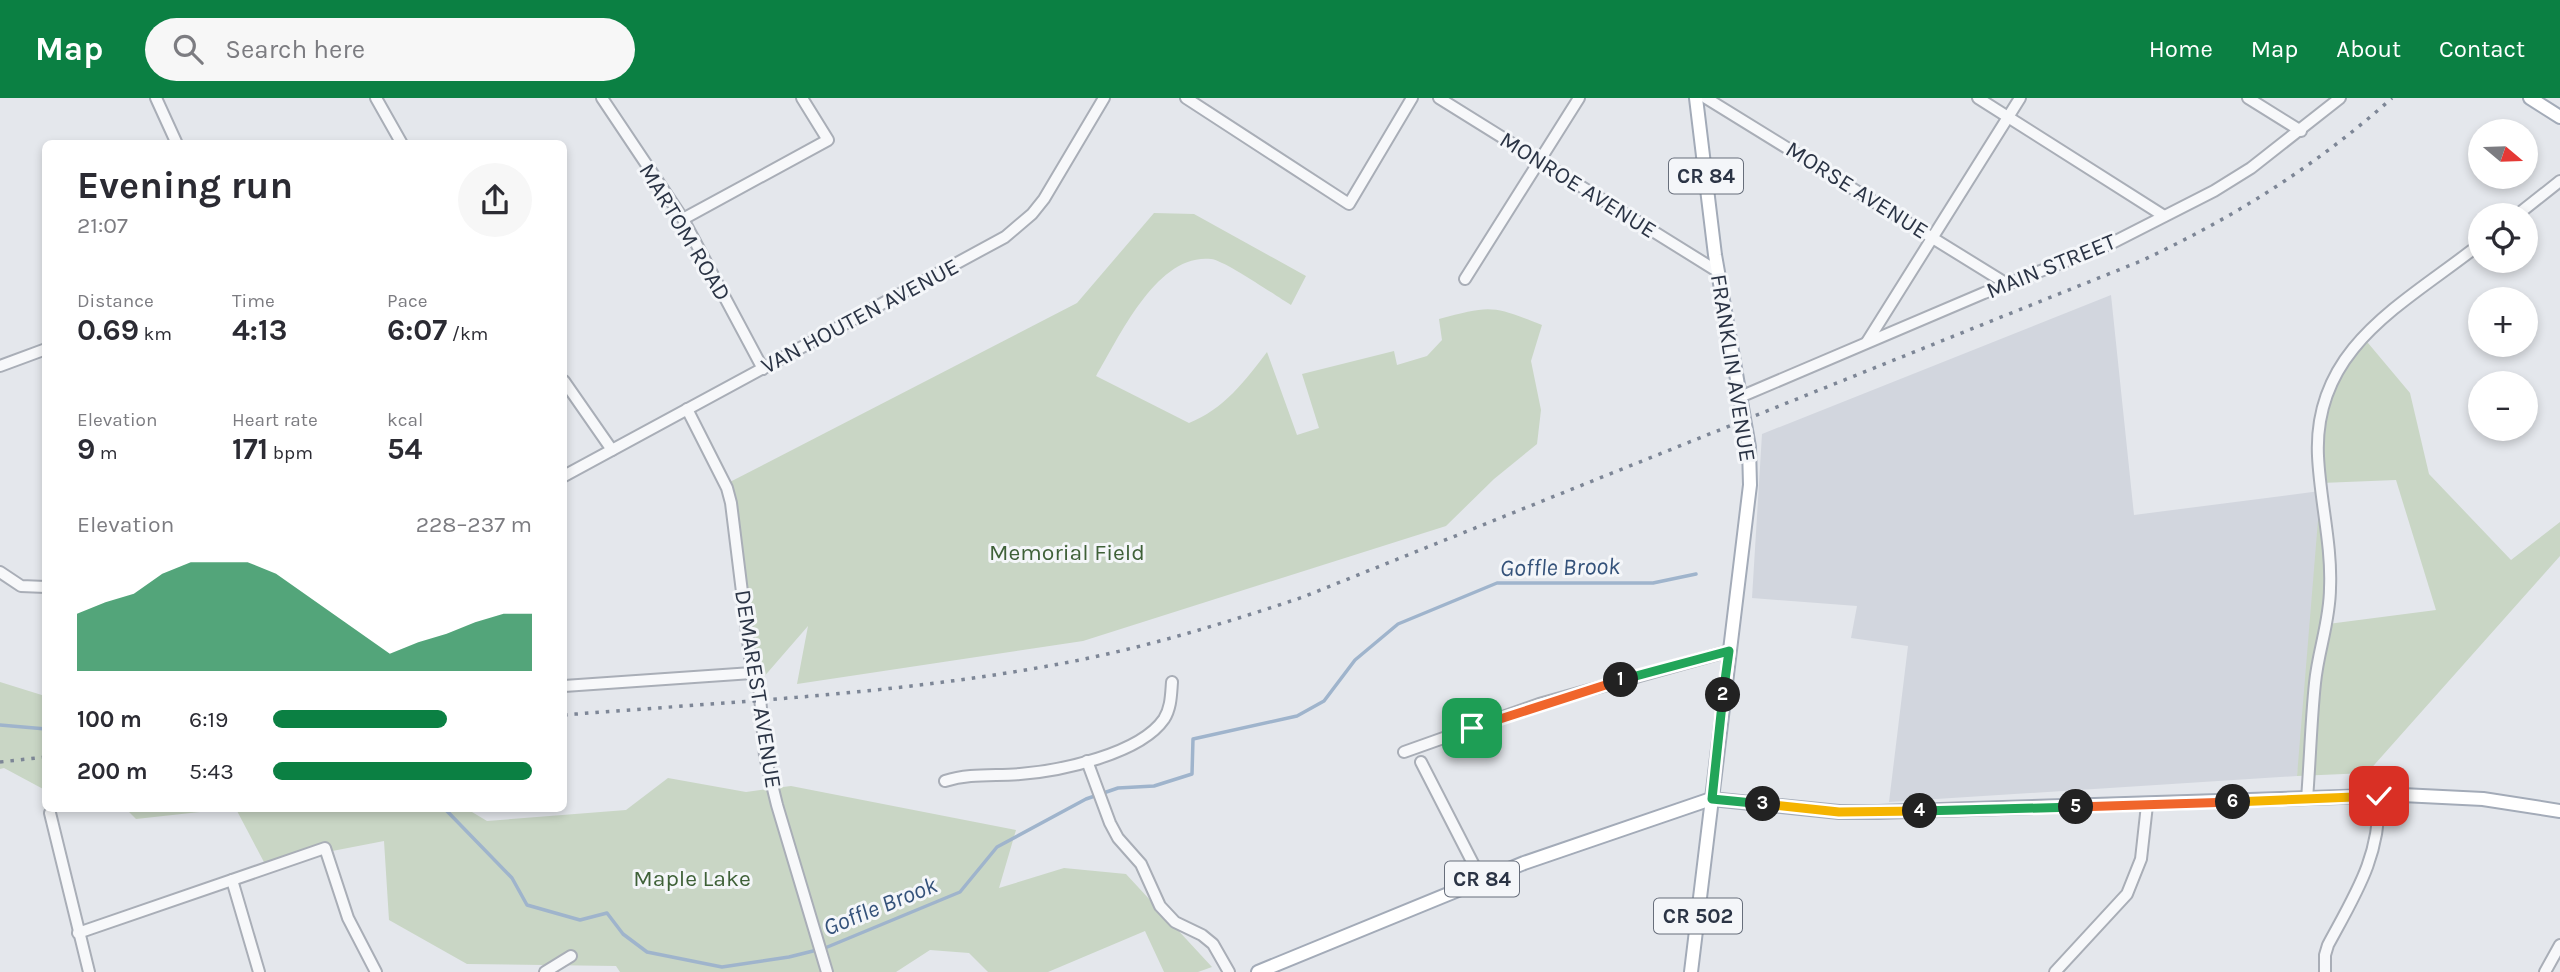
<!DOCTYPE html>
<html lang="en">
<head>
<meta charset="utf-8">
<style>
  body { margin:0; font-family:Karla,sans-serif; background:#f7f7f7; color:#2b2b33; height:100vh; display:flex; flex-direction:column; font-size:26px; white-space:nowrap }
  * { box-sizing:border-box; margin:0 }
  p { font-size:23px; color:#7c7c81 }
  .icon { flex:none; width:38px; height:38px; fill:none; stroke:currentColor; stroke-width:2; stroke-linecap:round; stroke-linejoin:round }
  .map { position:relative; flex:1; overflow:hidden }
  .drawer { position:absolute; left:42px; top:42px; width:525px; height:672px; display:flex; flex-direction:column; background:#fff; border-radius:10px; box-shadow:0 4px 10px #0003 }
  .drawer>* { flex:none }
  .needle { width:46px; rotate:109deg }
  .fabs { position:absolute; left:2468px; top:21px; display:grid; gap:14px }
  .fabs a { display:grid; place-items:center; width:70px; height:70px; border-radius:50%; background:#fff; box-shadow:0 4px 10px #0003; font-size:35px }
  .pin { position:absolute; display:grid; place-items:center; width:60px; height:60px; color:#fff; margin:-30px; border-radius:14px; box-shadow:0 4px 10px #0006 }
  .km { position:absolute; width:35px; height:35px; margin:-18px; border-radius:50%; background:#222; color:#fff; font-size:19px; line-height:35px; text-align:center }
  .round { display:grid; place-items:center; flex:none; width:74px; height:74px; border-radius:37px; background:#f7f7f7 }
  .summary { display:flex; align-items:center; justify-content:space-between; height:119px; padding:0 35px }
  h1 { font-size:38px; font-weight:700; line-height:52px }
  .stats { display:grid; grid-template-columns:repeat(3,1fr); gap:10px; height:119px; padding:7px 35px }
  .stats div { display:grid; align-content:center }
  .stats b { font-size:30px; font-weight:700 }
  .stats small { font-size:19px; font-weight:400 }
  .stats p { font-size:19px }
  .chart { height:196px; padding:14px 35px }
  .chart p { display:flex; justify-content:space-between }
  .chart svg { width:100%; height:126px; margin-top:7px; fill:#0b8043; opacity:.7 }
  ul { padding:0 35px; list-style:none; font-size:23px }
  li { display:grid; grid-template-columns:112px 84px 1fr; align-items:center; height:52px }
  li i { height:18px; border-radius:9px; background:#0b8043 }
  header { display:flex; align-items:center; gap:42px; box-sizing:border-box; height:98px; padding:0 35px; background:#0b8043; color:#fff }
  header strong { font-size:33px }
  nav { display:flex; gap:38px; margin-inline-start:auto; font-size:24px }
  .search { width:490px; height:63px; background:#f7f7f7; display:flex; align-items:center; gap:18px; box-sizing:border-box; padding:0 24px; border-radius:38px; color:#7c7c81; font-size:26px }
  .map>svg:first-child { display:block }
</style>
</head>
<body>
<header>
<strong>Map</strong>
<div class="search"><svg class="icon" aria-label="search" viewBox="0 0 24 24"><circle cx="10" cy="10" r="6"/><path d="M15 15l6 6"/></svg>Search here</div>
<nav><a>Home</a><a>Map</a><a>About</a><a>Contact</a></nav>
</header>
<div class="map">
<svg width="2560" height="874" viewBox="0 0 2560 874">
  <rect width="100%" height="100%" fill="#e4e7ec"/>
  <polygon fill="#d2d6de" points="2111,197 2134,417 2320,393 2321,507 2297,678 1889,704 1908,548 1851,540 1857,508 1752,500 1762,336"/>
  <g fill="#c9d6c5">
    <path d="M1154,115L1194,116L1306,178L1291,207C1276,198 1224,162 1211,161C1157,155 1120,238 1096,278L1189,325C1223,312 1246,282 1267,254L1297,337L1319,330L1302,276L1394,253L1397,267L1427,258L1442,242L1439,221C1491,207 1492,207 1542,227L1531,263L1541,312L1537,346L1494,381L1446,428L1083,543L797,586L808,528L756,588L726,386L1077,205Z"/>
    <polygon points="2363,239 2410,295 2429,376 2511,462 2560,424 2560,458 2367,675 2297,678 2320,398 2328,526 2436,512 2396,382 2321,385 2329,289"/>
    <polygon points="0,584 45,598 45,692 4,670 0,671"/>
    <polygon points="668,680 746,694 791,688 1016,732 999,790 1064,770 1126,776 1212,869 1198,874 1164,874 1145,833 1048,874 988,874 969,855 930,852 896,874 620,874 616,868 467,866 389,822 384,743 265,766 236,711 467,711 487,723 626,712"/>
    <polygon points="126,711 227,711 136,721"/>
  </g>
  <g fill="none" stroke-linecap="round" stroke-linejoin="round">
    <g stroke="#9fb4cc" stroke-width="3.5">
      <polyline points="0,627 46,631"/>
      <polyline points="444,710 512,780 527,807 580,822 607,815 623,836 647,854 722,869 789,859 825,850 960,794 997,749 1086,701 1118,690 1154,688 1192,676 1193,641 1297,618 1324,603 1355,562 1398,526 1497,485 1653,485 1696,476"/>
    </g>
    <defs>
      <g id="minor">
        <polyline points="156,0 177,46"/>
        <polyline points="376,0 402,46"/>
        <polyline points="602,0 683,121 763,271"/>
        <polyline points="1186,0 1349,106 1412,0"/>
        <polyline points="1439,0 1717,173"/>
        <polyline points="1706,0 2007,186"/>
        <polyline points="1978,0 2164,118"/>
        <polyline points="2248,0 2301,33"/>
        <polyline points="2517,117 2560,83"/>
        <polyline points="683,121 828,42 802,0"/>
        <polyline points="1465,181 1579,0"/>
        <polyline points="1867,244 2020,0"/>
        <polyline points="0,268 46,251"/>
        <polyline points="564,283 612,352"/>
        <polyline points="1740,299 1984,195 2110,146 2214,93 2251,70 2340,0"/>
        <polyline points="687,311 727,390 731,405 752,575 759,587 765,658 777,707 827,874"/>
        <polyline points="564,378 1005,139 1032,116 1044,101 1104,0"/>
        <polyline points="0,474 21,488 46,489"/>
        <polyline points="564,588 752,575"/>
        <polyline points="1404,654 1539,606 1729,553"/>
        <polyline points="1087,663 1110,725 1118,740 1141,766 1160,808 1175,824 1202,837 1213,846 1229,874"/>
        <polyline points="1421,664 1481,781"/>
        <path d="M945,683C970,675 994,678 1020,676C1060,673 1140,656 1164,621C1171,610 1171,597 1172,584"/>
        <path d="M2307,701C2310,663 2311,623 2315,585C2318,553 2330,523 2330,490C2332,447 2320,402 2318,358C2313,249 2404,206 2480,146"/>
        <polyline points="50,715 89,874"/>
        <polyline points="232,782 259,874"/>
        <polyline points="78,835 325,750 348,820 376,874"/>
        <polyline points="545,874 571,858"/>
        <polyline points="2055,874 2127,796 2141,761 2147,707"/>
        <path d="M2325,874V857L2328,847C2356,795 2380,759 2379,698"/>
        <polyline points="2545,874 2560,847"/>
      </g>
      <g id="major">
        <polyline points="2530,0 2560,19"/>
        <polyline points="1258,874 1524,765 1711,701 1839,714 1878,714 2402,697 2483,701 2560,713"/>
        <polyline points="1691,874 1750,387 1749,349 1715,157 1696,0"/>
      </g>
    </defs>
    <use href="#minor" stroke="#a9aeb7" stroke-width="14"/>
    <use href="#major" stroke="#a3abb8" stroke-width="16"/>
    <use href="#minor" stroke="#f7f8fa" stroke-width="10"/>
    <use href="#major" stroke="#fff" stroke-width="12"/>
    <g stroke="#7d8696" stroke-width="3.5" stroke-dasharray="3.5 7" stroke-linecap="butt">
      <path d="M564,617C725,604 888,597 1048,568C1134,553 1220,527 1303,499L2141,163C2233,120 2316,68 2392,0"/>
      <polyline points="0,664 46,659"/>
    </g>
  </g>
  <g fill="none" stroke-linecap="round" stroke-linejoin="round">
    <defs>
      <polyline id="split-1" points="1472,630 1621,582"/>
      <polyline id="split-2" points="1621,582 1729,553 1723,597"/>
      <polyline id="split-3" points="1723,597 1712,701 1763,706"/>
      <polyline id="split-4" points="1763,706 1839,714 1920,713"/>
      <polyline id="split-5" points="1920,713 2076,709"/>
      <polyline id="split-6" points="2076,709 2233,704"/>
      <polyline id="split-7" points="2233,704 2379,698"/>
    </defs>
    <use href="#split-1" stroke="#fff" stroke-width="14"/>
    <use href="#split-2" stroke="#fff" stroke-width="14"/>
    <use href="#split-3" stroke="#fff" stroke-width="14"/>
    <use href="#split-4" stroke="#fff" stroke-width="14"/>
    <use href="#split-5" stroke="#fff" stroke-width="14"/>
    <use href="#split-6" stroke="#fff" stroke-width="14"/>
    <use href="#split-7" stroke="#fff" stroke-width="14"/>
    <use href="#split-1" stroke="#f0652b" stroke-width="9"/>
    <use href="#split-2" stroke="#22a559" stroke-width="9"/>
    <use href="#split-3" stroke="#22a559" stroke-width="9"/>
    <use href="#split-4" stroke="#f5b400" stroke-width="9"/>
    <use href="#split-5" stroke="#22a559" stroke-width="9"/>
    <use href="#split-6" stroke="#f0652b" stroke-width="9"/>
    <use href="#split-7" stroke="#f5b400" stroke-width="9"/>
  </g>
  <g text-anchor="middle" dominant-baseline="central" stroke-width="6" stroke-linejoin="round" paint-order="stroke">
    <g fill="#f4f6f9" stroke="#676e7b" stroke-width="2">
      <rect x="1669" y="60.5" width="74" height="35" rx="5"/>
      <rect x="1445" y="763.5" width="74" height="35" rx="5"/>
      <rect x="1654" y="800.5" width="88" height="35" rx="5"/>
    </g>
    <g font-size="21" font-weight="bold" fill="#2b3445">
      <text x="1706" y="78">CR 84</text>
      <text x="1482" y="781">CR 84</text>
      <text x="1698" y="818">CR 502</text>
    </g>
    <g font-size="23" fill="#2b3445" stroke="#f4f6f9">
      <text transform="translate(1578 87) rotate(32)">MONROE AVENUE</text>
      <text transform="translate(1857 92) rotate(32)">MORSE AVENUE</text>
      <text transform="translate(685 134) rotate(59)">MARTOM ROAD</text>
      <text transform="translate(2051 168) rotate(-22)">MAIN STREET</text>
      <text transform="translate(860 218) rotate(-28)">VAN HOUTEN AVENUE</text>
      <text transform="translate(1733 270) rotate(81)">FRANKLIN AVENUE</text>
      <text transform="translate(758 591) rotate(81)">DEMAREST AVENUE</text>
    </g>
    <g font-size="23" fill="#3f6138" stroke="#f4f6f9">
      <text x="1067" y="454">Memorial Field</text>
      <text x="692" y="780">Maple Lake</text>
    </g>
    <g font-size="24" font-style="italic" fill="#34527a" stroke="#f4f6f9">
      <text transform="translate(1560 469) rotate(-1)">Goffle Brook</text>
      <text transform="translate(880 808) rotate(-22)">Goffle Brook</text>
    </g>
  </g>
</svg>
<div class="fabs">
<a><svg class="needle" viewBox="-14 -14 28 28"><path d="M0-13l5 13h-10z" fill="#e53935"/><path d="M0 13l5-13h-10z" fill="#7c7c81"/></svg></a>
<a><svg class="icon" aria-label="locate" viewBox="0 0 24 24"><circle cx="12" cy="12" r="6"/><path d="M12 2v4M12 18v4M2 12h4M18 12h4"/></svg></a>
<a>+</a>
<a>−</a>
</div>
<div class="pin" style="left:1472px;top:630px;background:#1e9e55"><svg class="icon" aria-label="arrive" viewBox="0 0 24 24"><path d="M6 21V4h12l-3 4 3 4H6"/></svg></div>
<div class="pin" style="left:2379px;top:698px;background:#d93025"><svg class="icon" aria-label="check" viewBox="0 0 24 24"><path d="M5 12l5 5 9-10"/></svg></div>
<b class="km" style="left:1621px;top:582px">1</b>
<b class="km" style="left:1723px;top:597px">2</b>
<b class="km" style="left:1763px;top:706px">3</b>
<b class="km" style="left:1920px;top:713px">4</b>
<b class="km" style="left:2076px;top:709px">5</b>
<b class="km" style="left:2233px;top:704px">6</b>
<section class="drawer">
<div class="summary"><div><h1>Evening run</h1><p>21:07</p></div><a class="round"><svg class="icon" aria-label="share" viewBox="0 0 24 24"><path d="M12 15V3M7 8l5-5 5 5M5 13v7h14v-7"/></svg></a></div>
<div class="stats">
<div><p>Distance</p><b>0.69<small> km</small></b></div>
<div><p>Time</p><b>4:13</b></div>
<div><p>Pace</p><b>6:07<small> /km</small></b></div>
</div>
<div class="stats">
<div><p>Elevation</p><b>9<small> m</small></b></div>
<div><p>Heart rate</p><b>171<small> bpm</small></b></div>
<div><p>kcal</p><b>54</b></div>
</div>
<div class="chart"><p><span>Elevation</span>228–237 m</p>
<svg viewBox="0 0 160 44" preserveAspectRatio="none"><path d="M0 44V24L10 20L20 17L30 10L40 6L50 6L60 6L70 10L80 17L90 24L100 31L110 38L120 34L130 31L140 27L150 24L160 24V44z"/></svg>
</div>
<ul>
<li><b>100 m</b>6:19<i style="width:67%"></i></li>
<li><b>200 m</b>5:43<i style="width:100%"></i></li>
</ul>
</section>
</div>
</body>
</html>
